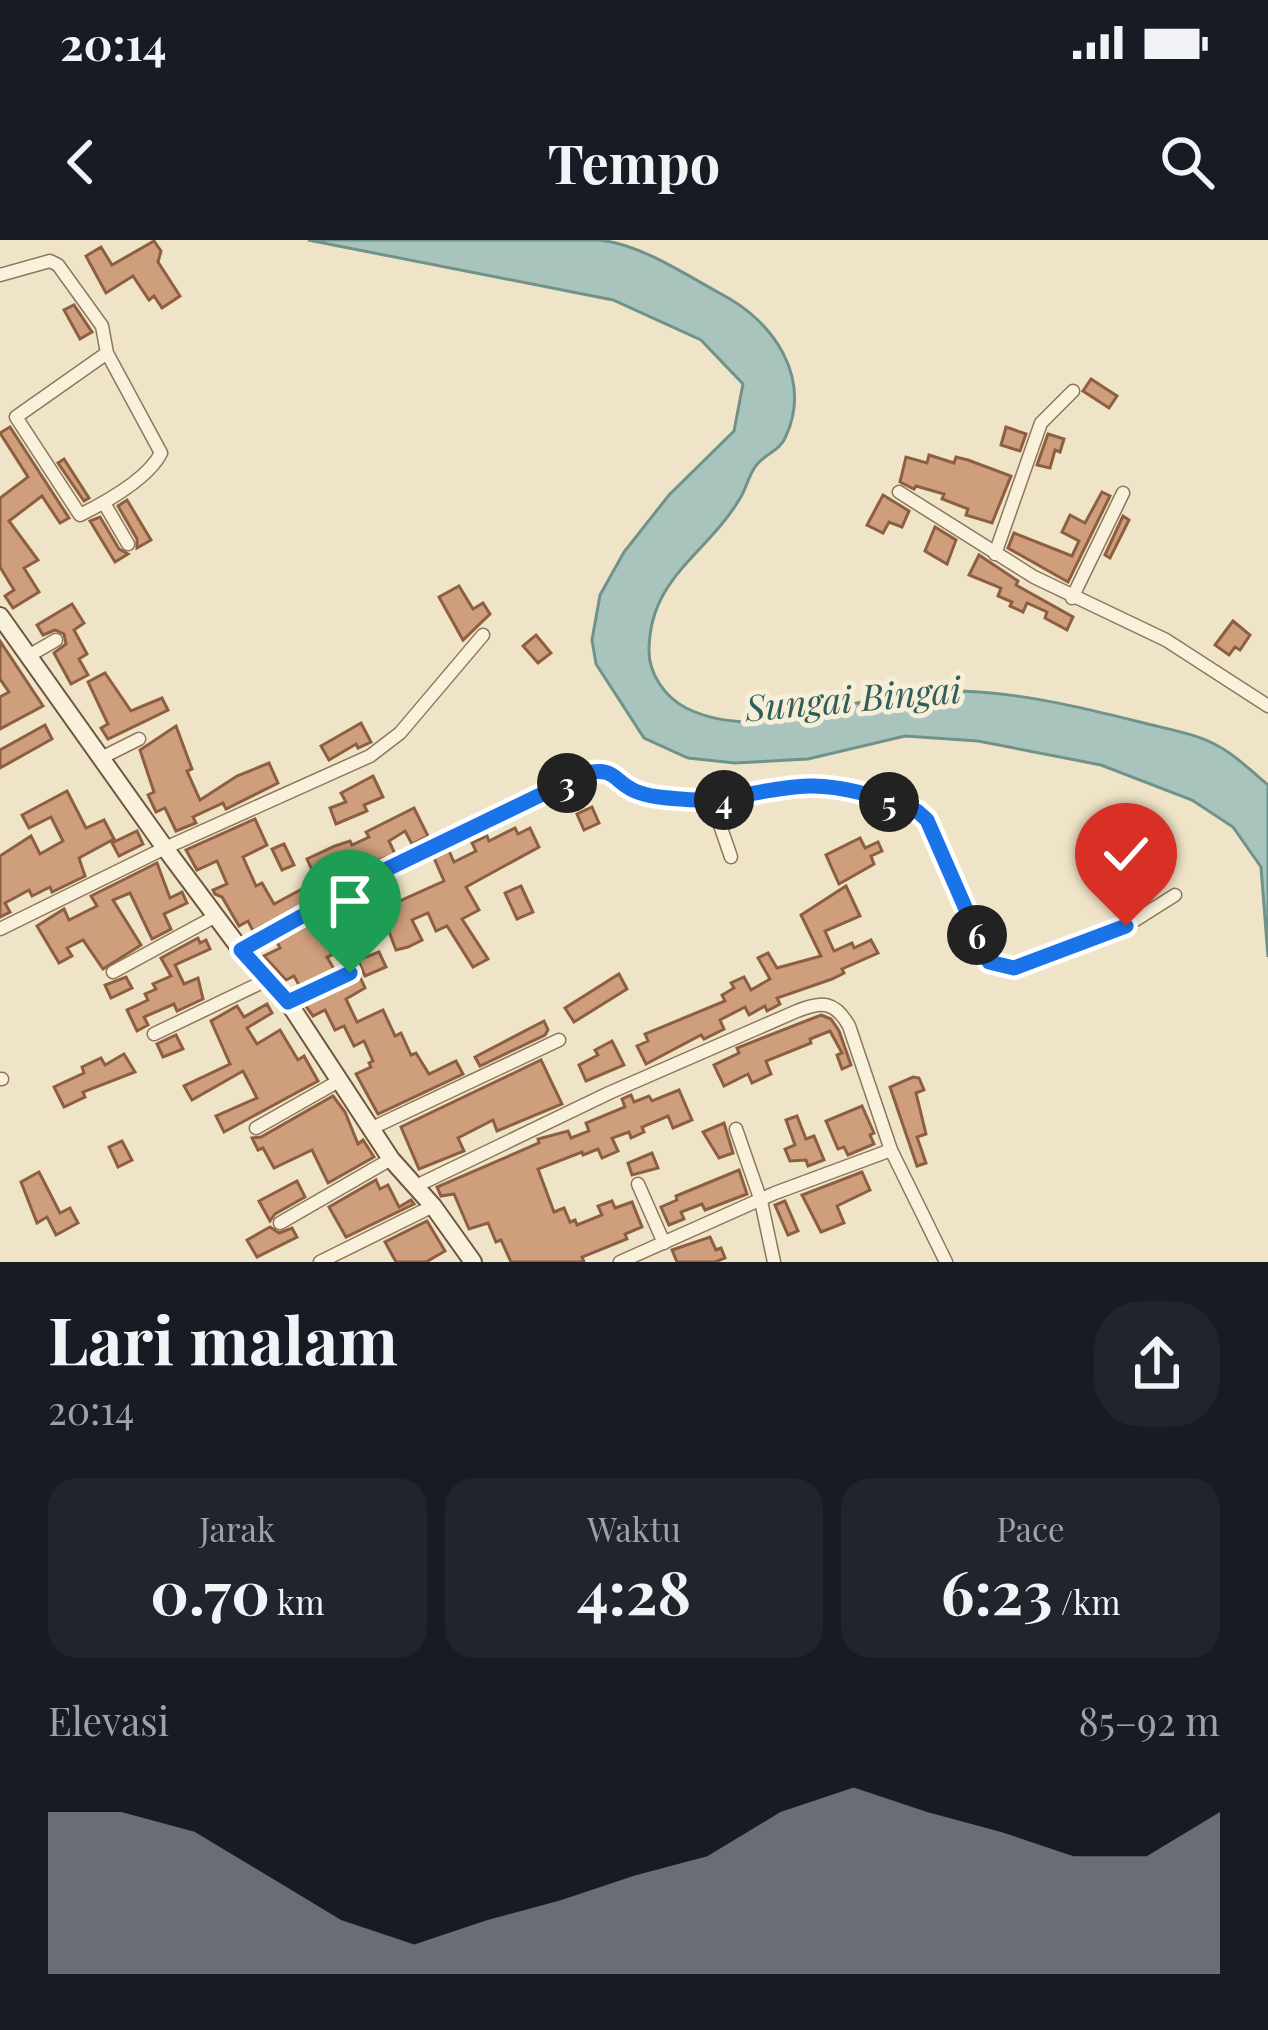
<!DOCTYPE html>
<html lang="id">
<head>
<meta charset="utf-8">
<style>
  body { margin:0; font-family:"Playfair Display",serif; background:#20242c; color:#f1f3f6; height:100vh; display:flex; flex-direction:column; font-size:45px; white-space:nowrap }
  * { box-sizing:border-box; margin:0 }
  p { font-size:39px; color:#9ea1a6 }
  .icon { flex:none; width:66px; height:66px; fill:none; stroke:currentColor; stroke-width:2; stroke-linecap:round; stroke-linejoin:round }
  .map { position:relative; height:1022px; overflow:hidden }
  .sheet { display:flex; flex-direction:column; background:#171b24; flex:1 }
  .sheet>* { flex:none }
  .pin { position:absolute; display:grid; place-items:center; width:102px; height:102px; color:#fff; margin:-123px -51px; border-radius:50% 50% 50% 0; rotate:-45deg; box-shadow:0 0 12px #0007 }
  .pin .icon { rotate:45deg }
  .km { position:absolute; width:60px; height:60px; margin:-30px; border-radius:50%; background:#222; color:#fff; font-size:33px; line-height:60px; text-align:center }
  .round { display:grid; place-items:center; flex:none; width:126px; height:126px; border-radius:48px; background:#20242c }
  .head { display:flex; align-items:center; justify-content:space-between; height:204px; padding:0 48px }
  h1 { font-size:66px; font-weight:700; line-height:90px }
  .stats { display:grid; grid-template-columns:repeat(3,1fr); gap:18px; height:204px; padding:12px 48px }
  .stats div { display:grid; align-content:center; border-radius:30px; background:#20242c; text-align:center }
  .stats b { font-size:60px; font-weight:700 }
  .stats small { font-size:33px; font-weight:400 }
  .stats p { font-size:33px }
  .chart { height:336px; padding:24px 48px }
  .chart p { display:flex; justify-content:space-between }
  .chart svg { width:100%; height:216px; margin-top:12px; fill:#8c9099; opacity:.7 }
  .status { display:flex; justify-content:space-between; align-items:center; height:84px; padding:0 60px; background:#171b24; direction:ltr }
  .status svg { height:33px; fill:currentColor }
  header { display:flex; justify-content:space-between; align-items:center; height:156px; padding:0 48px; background:#171b24; font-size:54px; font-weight:700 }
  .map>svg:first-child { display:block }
</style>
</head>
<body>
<div class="status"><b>20:14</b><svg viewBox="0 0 49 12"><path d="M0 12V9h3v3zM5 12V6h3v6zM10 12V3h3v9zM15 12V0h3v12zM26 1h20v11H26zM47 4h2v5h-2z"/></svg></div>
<header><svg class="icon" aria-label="back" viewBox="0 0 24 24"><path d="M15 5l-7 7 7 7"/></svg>Tempo<svg class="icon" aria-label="search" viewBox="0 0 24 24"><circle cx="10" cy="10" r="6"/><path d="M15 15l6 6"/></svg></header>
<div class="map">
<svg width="1268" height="1022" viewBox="0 0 1268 1022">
  <rect width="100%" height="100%" fill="#f0e4c8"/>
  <path fill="#a9c4bc" stroke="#6f938a" stroke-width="3" d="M308,0C375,0 441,0 508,0C538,0 569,0 599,0C641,4 686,35 723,55C774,82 812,138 786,196C780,212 763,214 755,227C748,237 746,250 739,260C706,315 649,338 649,411C649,434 665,457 686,468C751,500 824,468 890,456C974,441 1059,462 1140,482C1166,489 1195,493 1218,506C1236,515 1252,532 1268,545V717L1261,627L1233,587L1192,560L1101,525L978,501L905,496L808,519L735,523L688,518L644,498L596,424L592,400L600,355L624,312L669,255L734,191L743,144L701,100L613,60Z"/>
  <g fill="#cf9f7d" stroke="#8d5f41" stroke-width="3">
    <polygon points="154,1 161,11 158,22 180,56 162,68 154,56 149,60 133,36 106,53 86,16 101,7 112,25"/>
    <polygon points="74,65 92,92 80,99 64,70"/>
    <polygon points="1091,139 1117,156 1109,168 1083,151"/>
    <polygon points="10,187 69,278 60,283 42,256 9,281 38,320 24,328 39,352 13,368 5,356 14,350 0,327 0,258 28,237 0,193"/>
    <polygon points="1006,187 1026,194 1020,211 1001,205"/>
    <polygon points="1048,194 1064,199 1060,212 1055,210 1050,228 1037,225"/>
    <polygon points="929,215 954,223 956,217 968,220 1011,236 992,283 966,275 968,269 942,259 944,254 916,246 914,249 900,242 906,217 927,223"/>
    <polygon points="64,219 89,258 84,261 58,223"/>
    <polygon points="1102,252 1110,256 1068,342 1008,308 1014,293 1072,316 1079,301 1062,292 1070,275 1085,283"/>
    <polygon points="883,255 909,271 902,287 889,282 883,293 867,285"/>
    <polygon points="127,260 151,300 137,308 137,299 118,266"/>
    <polygon points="1123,276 1129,280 1110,318 1105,315"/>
    <polygon points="100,277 119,309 128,314 115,322 90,281"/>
    <polygon points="935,287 956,300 947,324 925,311"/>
    <polygon points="979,315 1018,341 1016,345 1073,377 1067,390 1045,378 1047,372 1027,363 1023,372 1010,366 1012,362 998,356 1001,348 969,335"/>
    <polygon points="459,346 473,369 483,363 490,374 463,400 439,357"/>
    <polygon points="72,364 84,383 74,390 87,414 79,419 88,435 71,444 54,413 66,404 64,394 55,390 43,395 37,385"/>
    <polygon points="1233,381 1250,395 1240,410 1235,407 1229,415 1215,405"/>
    <polygon points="536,395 551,413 538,423 523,406"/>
    <polygon points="0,401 43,466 0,489 0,457 9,452 0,439"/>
    <polygon points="105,433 131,471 162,458 168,470 108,499 101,488 108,484 88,442"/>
    <polygon points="361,483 371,502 358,508 356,504 329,520 321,506"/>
    <polygon points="45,485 52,499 0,528 0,510"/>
    <polygon points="176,486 192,529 187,531 200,560 237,536 269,523 278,543 226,569 223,563 193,577 196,583 176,591 165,568 156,572 148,555 154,552 140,510"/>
    <polygon points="373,536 383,557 364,565 367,571 336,584 330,568 346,562 341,553"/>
    <polygon points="67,551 86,588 104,580 114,599 79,618 85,636 52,652 50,647 32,656 29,650 5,663 10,672 0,677 0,616 31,596 40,614 63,601 51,577 29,588 22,575"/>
    <polygon points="592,567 599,583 584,590 577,574"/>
    <polygon points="414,568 428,596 412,604 405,591 389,601 395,614 335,637 338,644 253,691 248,681 239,686 222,657 215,654 213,650 227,644 217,621 197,630 186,610 255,579 267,605 243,617 256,646 262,643 274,664 317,641 307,619 335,606 350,601 352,605 369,597 366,592"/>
    <polygon points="515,588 518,594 530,588 539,607 466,647 479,670 462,679 488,719 473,727 447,686 436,691 428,673 412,680 422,700 408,707 396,710 383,676 342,694 332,671 346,664 349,669 370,658 368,652 386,642 395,663 444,641 434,618 449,611 454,622 476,611 472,603 487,596 489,601"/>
    <polygon points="137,591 143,604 119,616 112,603"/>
    <polygon points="860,598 865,608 878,602 882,611 871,616 874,624 839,644 826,615"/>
    <polygon points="284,604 294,625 282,630 272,609"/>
    <polygon points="157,623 170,658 182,652 187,663 164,674 171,689 152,699 130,653 113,660 141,705 103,729 83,700 67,708 72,716 59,723 37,686 64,669 69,680 97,666 91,656"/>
    <polygon points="521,646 533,672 517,679 505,653"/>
    <polygon points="846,646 860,676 825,691 834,711 852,703 854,708 871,700 878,713 842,729 844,733 832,739 777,758 780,764 767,771 765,766 749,775 745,767 720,780 724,789 704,799 701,795 646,824 637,806 648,801 645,794 725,761 722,755 734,748 731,743 744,737 751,750 770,739 758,718 768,713 777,728 821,716 801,675"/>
    <polygon points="314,682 332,715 327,717 334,729 299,745 294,736 286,740 264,716 280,708 277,702"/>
    <polygon points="198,698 200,703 206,700 210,709 175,725 184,744 198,738 203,759 177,771 174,764 144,777 148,785 137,791 127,770 148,760 145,754 156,749 153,744 171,736 161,718"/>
    <polygon points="379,712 386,727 365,736 358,720"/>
    <polygon points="619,734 627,749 574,782 565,768"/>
    <polygon points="126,737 132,748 111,758 105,745"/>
    <polygon points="360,737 365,748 346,759 357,782 383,770 395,796 401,793 411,815 416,813 429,834 456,821 463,834 378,874 356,834 371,827 369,823 373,821 364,801 354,806 344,786 335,790 325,770 313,776 305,765"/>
    <polygon points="267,764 272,773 247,788 257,804 280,790 298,820 304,816 318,841 224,892 216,876 257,858 243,831 192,860 184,846 230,824 211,781 237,766 244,777"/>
    <polygon points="821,775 831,779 839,791 851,825 842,829 837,815 842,813 830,791 810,799 811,803 766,821 771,834 752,843 748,834 724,846 714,825 739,813 737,808"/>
    <polygon points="544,781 548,790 545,795 480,826 475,817"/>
    <polygon points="176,795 183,809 163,817 157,804"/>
    <polygon points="612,801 624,825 586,841 579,825 598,815 595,810"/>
    <polygon points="124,814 135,832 83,852 85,857 64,867 54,847 84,833 82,827 101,818 105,825"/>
    <polygon points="541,820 562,864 497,891 493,880 458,898 464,911 419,929 401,887"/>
    <polygon points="913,837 919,838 924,850 916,853 926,894 917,897 926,923 917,926 890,847"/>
    <polygon points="679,850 692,880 673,888 668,876 642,887 644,892 631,898 629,892 612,898 618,911 602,918 598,909 583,915 582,912 538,929 554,972 564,968 570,982 575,980 577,985 602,975 598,966 612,961 615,968 632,962 642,987 625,994 627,999 582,1017 584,1022 511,1022 501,1000 496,1002 488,983 469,989 454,954 441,956 437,947 539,903 538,899 568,891 571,898 589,891 586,883 625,867 622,859 631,855 634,862 649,856 652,861"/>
    <polygon points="333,856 345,872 358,904 363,900 374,917 328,943 312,910 274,928 263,908 258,910 252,898 261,897"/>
    <polygon points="862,866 874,893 870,895 874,904 848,915 844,907 838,909 826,881"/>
    <polygon points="797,876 806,899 814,896 824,920 808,926 806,920 790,921 785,909 795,905 786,880"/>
    <polygon points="724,883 733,913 719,918 703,892"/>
    <polygon points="122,901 132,920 118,927 109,907"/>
    <polygon points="652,913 658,928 632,935 628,923"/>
    <polygon points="739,930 747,954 705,970 702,964 681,972 684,979 669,985 661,967 677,960 676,956"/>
    <polygon points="39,932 60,973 70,968 78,983 56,995 47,977 37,983 21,942"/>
    <polygon points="862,932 870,950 837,966 844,983 821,992 802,955"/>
    <polygon points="376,940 380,949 388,945 399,967 411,960 414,964 346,997 329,967"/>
    <polygon points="297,941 305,957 275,974 270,981 259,961"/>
    <polygon points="785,961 798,991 788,995 775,965"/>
    <polygon points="427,981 445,1011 426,1022 396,1022 385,1002"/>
    <polygon points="270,987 279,993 292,988 297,997 257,1017 247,1000"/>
    <polygon points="710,997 716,1010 721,1008 725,1018 715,1022 677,1022 672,1010"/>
  </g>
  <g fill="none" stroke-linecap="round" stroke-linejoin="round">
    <defs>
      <g id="street">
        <path d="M0,35L50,21L58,25L102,86L107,113L161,213C148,239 106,262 80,275L16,177L107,113"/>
        <polyline points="899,252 1034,337 1166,400 1268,466"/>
        <polyline points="104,263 128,304"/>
        <polyline points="995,314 1041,183 1073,151"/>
        <polyline points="1072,358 1123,253"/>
        <polyline points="30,415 56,400"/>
        <polyline points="101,518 139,499"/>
        <polyline points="712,562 731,617"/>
        <polyline points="0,689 165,608 370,516 400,493 483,395"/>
        <path d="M241,710L385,630L586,533C616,527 612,541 635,551C649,557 666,558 681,559C725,564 765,547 809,546C846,545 883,560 917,571L927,580L989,721L1014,728L1126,686L1175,655"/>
        <polyline points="113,732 216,676"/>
        <polyline points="288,762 350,733"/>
        <polyline points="154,794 269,739"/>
        <polyline points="0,839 2,839"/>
        <polyline points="256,888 337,842"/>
        <polyline points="370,889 559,800"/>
        <polyline points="736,889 761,961 774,1022"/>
        <polyline points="638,944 664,1003"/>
        <path d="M414,947L609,853L797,771C822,761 835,761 849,786L891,910L946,1022"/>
        <polyline points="280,983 391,919"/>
        <polyline points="320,1022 433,966"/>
        <polyline points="620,1022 775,953 891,910"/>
      </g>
      <polyline id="secondary" points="0,376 165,608 241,710 288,762 391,919 433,966 473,1022"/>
    </defs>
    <use href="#street" stroke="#8d765c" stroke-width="15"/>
    <use href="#secondary" stroke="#6f573f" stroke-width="20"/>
    <use href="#street" stroke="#faf1dc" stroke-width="12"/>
    <use href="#secondary" stroke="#faf1dc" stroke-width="16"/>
  </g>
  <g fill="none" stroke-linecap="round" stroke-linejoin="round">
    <defs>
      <path id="route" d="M350,733L288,762L241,710L385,630L586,533C616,527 613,541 635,551C649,557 666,558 681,559C725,564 765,547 809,546C846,545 882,559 917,571L927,580L989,722L1014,728L1126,686"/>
    </defs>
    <use href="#route" stroke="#fff" stroke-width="24"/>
    <use href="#route" stroke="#1a73e8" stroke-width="15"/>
  </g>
  <g text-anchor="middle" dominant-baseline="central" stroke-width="10" stroke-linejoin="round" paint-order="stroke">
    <g font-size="36" font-style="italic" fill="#2f5d5a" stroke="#f7eed8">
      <text transform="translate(853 457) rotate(-5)">Sungai Bingai</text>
    </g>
  </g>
</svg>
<div class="pin" style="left:350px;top:733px;background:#1e9e55"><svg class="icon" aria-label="arrive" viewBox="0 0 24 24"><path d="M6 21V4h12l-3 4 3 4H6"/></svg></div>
<div class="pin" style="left:1126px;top:686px;background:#d93025"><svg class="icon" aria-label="check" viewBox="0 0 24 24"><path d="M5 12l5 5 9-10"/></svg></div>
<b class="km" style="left:567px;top:543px">3</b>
<b class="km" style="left:724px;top:560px">4</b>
<b class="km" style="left:889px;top:562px">5</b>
<b class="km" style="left:977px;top:695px">6</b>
</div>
<section class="sheet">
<div class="head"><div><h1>Lari malam</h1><p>20:14</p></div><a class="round"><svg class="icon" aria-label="share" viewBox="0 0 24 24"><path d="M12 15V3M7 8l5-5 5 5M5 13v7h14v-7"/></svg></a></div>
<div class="stats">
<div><p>Jarak</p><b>0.70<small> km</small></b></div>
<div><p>Waktu</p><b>4:28</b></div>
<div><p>Pace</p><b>6:23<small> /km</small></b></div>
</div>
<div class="chart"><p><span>Elevasi</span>85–92 m</p>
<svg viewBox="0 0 160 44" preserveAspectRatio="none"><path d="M0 44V11L10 11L20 15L30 24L40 33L50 38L60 33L70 29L80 24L90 20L100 11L110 6L120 11L130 15L140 20L150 20L160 11V44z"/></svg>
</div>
</section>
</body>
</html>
